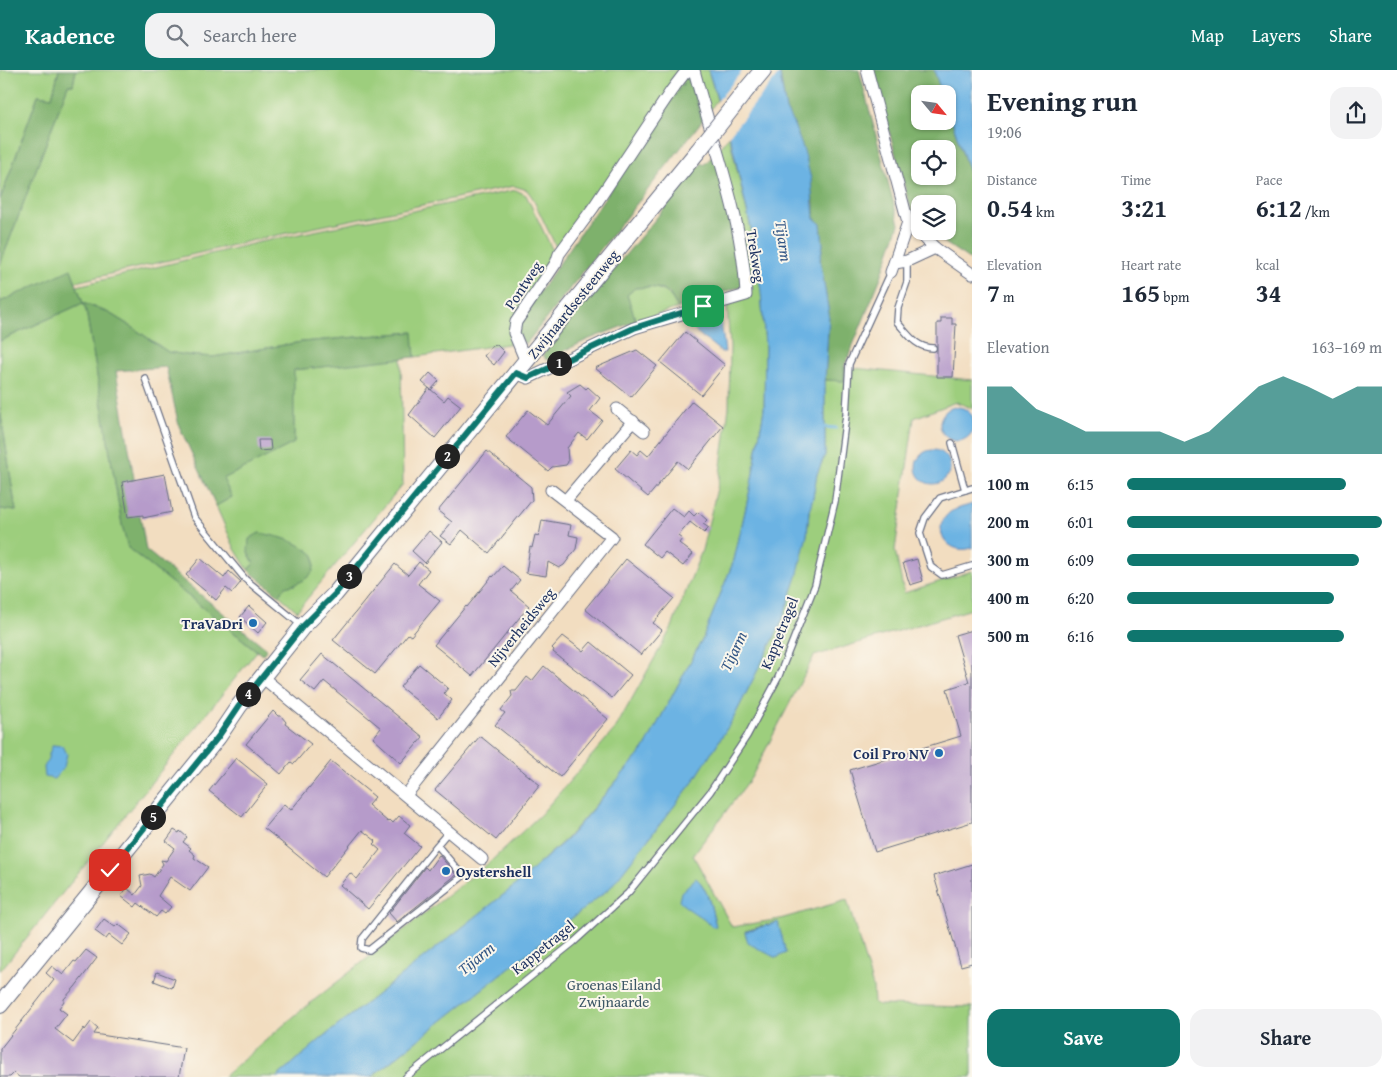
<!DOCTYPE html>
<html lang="en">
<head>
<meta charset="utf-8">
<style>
  body { margin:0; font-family:"Gentium Book Plus",serif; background:#f2f2f3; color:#1f2937; height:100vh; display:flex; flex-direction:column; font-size:19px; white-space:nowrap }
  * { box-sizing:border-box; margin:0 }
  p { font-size:16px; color:#747a83 }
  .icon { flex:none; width:28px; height:28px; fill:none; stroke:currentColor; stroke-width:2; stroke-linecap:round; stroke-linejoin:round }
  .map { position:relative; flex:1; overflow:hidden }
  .drawer { display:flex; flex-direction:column; background:#fff; width:425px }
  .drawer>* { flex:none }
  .needle { width:32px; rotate:119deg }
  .tools { position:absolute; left:911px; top:15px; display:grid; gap:10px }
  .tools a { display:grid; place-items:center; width:45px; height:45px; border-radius:10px; background:#fff; box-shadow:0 1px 4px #0004; font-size:25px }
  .pin { position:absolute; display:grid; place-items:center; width:42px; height:42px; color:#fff; margin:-21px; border-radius:10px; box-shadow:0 2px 8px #0006 }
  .km { position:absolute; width:25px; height:25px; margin:-12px; border-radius:50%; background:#222; color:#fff; font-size:14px; line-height:25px; text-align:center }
  .round { display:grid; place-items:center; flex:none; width:52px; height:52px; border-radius:15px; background:#f2f2f3 }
  .overview { display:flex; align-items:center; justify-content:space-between; height:85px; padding:0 15px }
  h1 { font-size:28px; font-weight:700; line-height:38px }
  .metrics { display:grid; grid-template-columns:repeat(3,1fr); gap:8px; height:85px; padding:5px 15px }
  .metrics div { display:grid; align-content:center }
  .metrics b { font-size:25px; font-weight:700 }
  .metrics small { font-size:14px; font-weight:400 }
  .metrics p { font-size:14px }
  .chart { height:140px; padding:10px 15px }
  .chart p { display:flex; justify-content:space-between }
  .chart svg { width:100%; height:90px; margin-top:5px; fill:#0f766e; opacity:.7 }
  .button { display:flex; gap:10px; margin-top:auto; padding:10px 15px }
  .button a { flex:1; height:58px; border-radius:15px; background:#0f766e; color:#fff; font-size:20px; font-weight:700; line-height:58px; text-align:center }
  .button a+a { background:#f2f2f3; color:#1f2937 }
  ul { padding:0 15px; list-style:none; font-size:16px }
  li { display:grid; grid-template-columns:80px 60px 1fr; align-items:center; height:38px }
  li i { height:12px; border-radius:6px; background:#0f766e }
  header { display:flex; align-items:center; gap:30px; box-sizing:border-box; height:70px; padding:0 25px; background:#0f766e; color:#fff }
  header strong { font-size:24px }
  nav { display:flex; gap:28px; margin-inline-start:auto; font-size:18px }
  .search { width:350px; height:45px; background:#f2f2f3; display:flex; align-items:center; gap:12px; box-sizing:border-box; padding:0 18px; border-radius:15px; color:#747a83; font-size:19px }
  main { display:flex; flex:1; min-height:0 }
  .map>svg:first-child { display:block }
</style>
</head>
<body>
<header>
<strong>Kadence</strong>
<div class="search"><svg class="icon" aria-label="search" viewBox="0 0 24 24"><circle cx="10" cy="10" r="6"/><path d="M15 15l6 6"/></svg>Search here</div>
<nav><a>Map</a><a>Layers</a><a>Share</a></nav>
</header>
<main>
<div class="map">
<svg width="972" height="1007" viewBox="0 0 972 1007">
  <rect width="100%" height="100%" fill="#fbf7ec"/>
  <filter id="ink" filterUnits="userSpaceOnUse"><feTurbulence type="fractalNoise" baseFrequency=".02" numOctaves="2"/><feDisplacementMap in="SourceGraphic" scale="10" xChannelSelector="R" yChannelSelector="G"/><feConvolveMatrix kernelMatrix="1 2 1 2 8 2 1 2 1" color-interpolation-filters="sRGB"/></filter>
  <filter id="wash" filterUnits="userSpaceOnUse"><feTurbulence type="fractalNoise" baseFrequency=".0096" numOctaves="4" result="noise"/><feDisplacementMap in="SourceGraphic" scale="20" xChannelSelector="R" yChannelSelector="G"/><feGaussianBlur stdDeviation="1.12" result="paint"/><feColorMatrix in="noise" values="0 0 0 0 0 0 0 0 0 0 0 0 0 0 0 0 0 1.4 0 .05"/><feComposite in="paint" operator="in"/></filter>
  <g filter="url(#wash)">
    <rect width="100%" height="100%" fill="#f2ddc0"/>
    <g fill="#9dce7d" stroke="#5c7e6e" fill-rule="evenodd">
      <polygon points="0,0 59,0 52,27 38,25 0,130"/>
      <polygon points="76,0 708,0 717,30 702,51 689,8 559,183 532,127 527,120 514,116 259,169 76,212 71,200 0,232 0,195 68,15 73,15"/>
      <polygon points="729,66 752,163 761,221 765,275 764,339 751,415 734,490 703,568 644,679 566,769 512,818 321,969 277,1007 223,1007 299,942 490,792 541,744 615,659 672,557 702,480 719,410 729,337 730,276 727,237 744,223 715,83"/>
      <polygon points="516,120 526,125 553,181 554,187 515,273 415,287 412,262 302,272 213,287 186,285 168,282 132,257 109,243 83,233 86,240 122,454 128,478 257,581 0,901 0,439 16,441 0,339 0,271 83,233 77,216 260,172"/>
      <path d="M649,217C667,220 669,223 678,238L636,251L627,225L635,218Z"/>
      <polygon points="401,288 403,414 297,541 279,525 285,516 295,515 248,482 254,493 248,500 235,479 216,436 232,427 222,409 294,373 293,300"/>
      <path d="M844,297L972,310V338L956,332L914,348L895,480L904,523L972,501V539L814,586L751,708L693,785L732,857L780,849L847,830L873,917L874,933L879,935L972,937V1007H371L610,818L693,712L733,649L781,554L807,465L809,441L813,427L817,404L825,385V310L844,311ZM696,808C708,818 711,838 715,852L712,857L705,850ZM777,852L786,883L748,873L745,861Z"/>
    </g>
    <g fill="#7eb16c" stroke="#4c7065" fill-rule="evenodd">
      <polygon points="59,0 76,0 73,15 68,15 0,195 0,130 38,25 52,27"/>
      <polygon points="782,0 859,0 899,154 881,207 844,297 844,311 825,310 829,244 820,189 823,175 814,148 814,133 794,55 786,40 780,3"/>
      <path d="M872,0H934L942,24H920V51H948V39L972,112V191L927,161H948V134H920V157L915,154ZM920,79H948V106H920Z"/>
      <polygon points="689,7 702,51 526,274 521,270 517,255 687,8"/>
      <polygon points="715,83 735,166 742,216 678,238 669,223 662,219 649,217 635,218 627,225 636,251 587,270 546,290 543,284 702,93 704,95"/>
      <polygon points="71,199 83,233 109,243 132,257 168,282 186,285 213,287 302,272 413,262 415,287 294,300 294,373 223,409 232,427 216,436 179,356 166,297 116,301 146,480 267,579 262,585 128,478 122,455 86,240 83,233 0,271 0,232"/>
      <polygon points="0,339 16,441 0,439"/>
      <path d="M259,463C279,466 298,471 314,485C314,490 315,497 313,501C308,510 295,515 285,517L279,525L248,500L254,493L248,482L249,469Z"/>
    </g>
    <g fill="#6cb3e3" stroke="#4471a0">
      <polygon points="708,0 779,0 786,40 794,55 804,81 811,109 814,148 821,154 823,175 820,189 829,244 825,310 825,385 817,404 813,427 809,441 807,465 797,507 781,554 733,649 693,712 610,818 371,1007 277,1007 321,969 512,818 567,769 644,679 703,568 734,490 751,415 764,339 765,275 761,221 752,163 732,74"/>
      <polygon points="934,0 972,0 972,111 948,39 948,24 942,24"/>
      <polygon points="721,252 725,282 721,282 694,260"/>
      <circle cx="957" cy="354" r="17"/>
      <circle cx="933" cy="397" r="17"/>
      <path d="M972,434V478C948,486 930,459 949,443C955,438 965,437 972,434Z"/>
      <path d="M53,675L63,676L67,684L64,697L54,709L45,707L44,697C49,690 48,683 53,675Z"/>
      <path d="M696,808C708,818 711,838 715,852L716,856L712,857C702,846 689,841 679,831L681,822Z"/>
      <polygon points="778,852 786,883 776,888 748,873 745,862"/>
    </g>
    <polygon fill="#f2ddc0" points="743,0 782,0 727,68 716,33"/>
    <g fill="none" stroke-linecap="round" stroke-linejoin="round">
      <polyline stroke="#6cb3e3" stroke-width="3" points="822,357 836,358"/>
    </g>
    <g id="blocks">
      <g fill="#b69bca">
        <polygon points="941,248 952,248 952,254 956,254 953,307 937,307 937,253 941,253"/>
        <polygon points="685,262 725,295 701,325 660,292"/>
        <polygon points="497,275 504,282 494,295 484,286 492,276"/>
        <polygon points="637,280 657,296 631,327 595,298"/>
        <polygon points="430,303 439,311 431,320 422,312"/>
        <polygon points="580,314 586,319 588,317 600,328 590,341 602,350 587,369 579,363 567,378 568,392 566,395 552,397 548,401 506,367 528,340 547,355 571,326 567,322"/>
        <polygon points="429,318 444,331 448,326 461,336 435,368 409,345"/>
        <polygon points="692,331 723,356 688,399 678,391 648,427 615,399 631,380 637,385 641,380 648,386"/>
        <polygon points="258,370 270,370 271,380 259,381"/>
        <polygon points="487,381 531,417 532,430 489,483 462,460 451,474 440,466 452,452 438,441"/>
        <polygon points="165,404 172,442 143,448 143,445 128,447 122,412"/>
        <polygon points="672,438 684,447 689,441 694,446 698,442 707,450 703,454 709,458 704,463 690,452 678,466 682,469 679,473 693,484 683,496 665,482 660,488 643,474"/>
        <polygon points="542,450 571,455 569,465 578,467 576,479 564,495 559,498 548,492 546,506 526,503 530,477 532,478 535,465 539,466"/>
        <polygon points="429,461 442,472 425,493 412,481"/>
        <polygon points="200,488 224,508 229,501 241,512 232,523 226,518 216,530 186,505"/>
        <polygon points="626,489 674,528 653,553 662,560 641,585 585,539"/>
        <polygon points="917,489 923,511 910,515 903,493"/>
        <polygon points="419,492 429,500 418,514 440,531 411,566 408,564 375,604 333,570 395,494 408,505"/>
        <polygon points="503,496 520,510 511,521 529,536 472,606 434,575 466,536 467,537 492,506 493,507"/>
        <polygon points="249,536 267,552 258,563 240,547"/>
        <polygon points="972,560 972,752 875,782 850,700 961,666 947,619 969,612 955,565"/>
        <polygon points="563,566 583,581 591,572 631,605 612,628 553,582 554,580 552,578"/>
        <polygon points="322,584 423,667 401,693 373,668 381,658 324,611 315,622 300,610"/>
        <polygon points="419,594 448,618 444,623 452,630 438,648 400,617"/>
        <polygon points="544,596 608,649 560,707 495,655 505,643 501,640 512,626 511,621 516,621 527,607 532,611"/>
        <polygon points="273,641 278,646 281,646 286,652 285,654 311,674 294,694 291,692 281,704 246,674"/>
        <polygon points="480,666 540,715 496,770 435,720"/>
        <polygon points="236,688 268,714 242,747 209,721"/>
        <polygon points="331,691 375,727 368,735 388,752 390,750 393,753 399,746 410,755 404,763 420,776 368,839 340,815 350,803 357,809 380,780 373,774 376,771 362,760 324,807 264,758 284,734 291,740"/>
        <polygon points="174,760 179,763 180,761 187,767 183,772 191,778 189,780 195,785 194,788 208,797 190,821 170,807 158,826 171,837 165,844 161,841 156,847 138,833 135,837 121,826 127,818 135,825 142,816 140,806 150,804 154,807 163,794 161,790 166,791 175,778 166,771"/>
        <polygon points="439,785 456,805 397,852 389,843 425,797 428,800"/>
        <polygon points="972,794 972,893 961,896 934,806"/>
        <polygon points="104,849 115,857 118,854 131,864 122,875 109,865 106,869 95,861"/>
        <polygon points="86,880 97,888 75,917 64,929 64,931 59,938 67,944 55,959 73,973 84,958 85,960 91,952 98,958 94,964 184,978 179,1007 149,1007 134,1005 133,1007 19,1007 14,1003 10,1007 0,1007 0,979 54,910 46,903 52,896 63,905 74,891 76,892"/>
        <polygon points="157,902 175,909 172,918 154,911"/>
      </g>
    </g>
  </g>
  <g filter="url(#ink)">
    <use href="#blocks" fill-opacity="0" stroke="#666c80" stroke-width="1"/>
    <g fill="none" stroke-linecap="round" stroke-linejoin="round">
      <defs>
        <g id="service">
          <path d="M907,191V212L898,238L897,252C908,264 916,278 933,278"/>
          <polyline points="145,308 194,447 245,509 301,555"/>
          <polyline points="952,373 965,420"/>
          <polyline points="972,418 940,428 925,448 920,463 931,497 942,505 972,496"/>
          <polyline points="437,775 463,806 369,880 361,878 362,869 437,775 449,761"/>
          <polyline points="406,1007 574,872 628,823 710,722 747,666 778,608 815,515 835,431 846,345 849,294 891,202"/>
        </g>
        <g id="minor">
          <polyline points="867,0 908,152 891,202"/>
          <polyline points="908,152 935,178 972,204"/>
          <polyline points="895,193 907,191 935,178"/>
          <polyline points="526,292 514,263 516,252 556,193 559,184 593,138 671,21 684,4 689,0"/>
          <path d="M516,303L528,308L634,258L746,225C743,148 713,74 694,0"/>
          <polyline points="617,339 644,361"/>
          <polyline points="566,430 633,351"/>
          <polyline points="262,607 482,789"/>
          <polyline points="406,725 612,467 551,420"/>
        </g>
        <g id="secondary">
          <polyline points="747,19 763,0"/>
          <polyline points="0,935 218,667 239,636 303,556 335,524 698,81"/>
        </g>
      </defs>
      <use href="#service" stroke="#666c80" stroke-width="8"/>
      <use href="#minor" stroke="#666c80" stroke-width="13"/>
      <use href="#secondary" stroke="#666c80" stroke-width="18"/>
      <use href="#service" stroke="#fff" stroke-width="5.5"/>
      <use href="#minor" stroke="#fff" stroke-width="11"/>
      <use href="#secondary" stroke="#fff" stroke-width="16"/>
      <defs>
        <polyline id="secondary-bridge" points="698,81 747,19"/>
      </defs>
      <use href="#secondary-bridge" stroke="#666c80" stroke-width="18" stroke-linecap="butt"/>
      <use href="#secondary-bridge" stroke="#fff" stroke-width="16"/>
    </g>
  </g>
  <g fill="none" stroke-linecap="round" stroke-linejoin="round" filter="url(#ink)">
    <defs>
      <polyline id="route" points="110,800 218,667 239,636 303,556 335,524 516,303 528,308 634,258 703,236"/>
    </defs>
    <use href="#route" stroke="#fff" stroke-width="10"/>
    <use href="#route" stroke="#0f766e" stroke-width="6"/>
  </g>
  <g fill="#1f6fb2" stroke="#fbf7ec" stroke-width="2">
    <circle cx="253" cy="553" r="5"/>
    <circle cx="939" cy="683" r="5"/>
    <circle cx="446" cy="801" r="5"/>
  </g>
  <g text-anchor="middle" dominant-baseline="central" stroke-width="4" stroke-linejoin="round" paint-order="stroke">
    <g font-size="15" fill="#1b2f5e" stroke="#fbf7ec">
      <text transform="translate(756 186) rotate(81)">Trekweg</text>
      <text transform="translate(523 215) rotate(-56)">Pontweg</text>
      <text transform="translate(573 234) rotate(-51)">Zwijnaardsesteenweg</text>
      <text transform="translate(521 557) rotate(-51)">Nijverheidsweg</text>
      <text transform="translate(779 563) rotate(-68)">Kappetragel</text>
      <text transform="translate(543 877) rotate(-39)">Kappetragel</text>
    </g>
    <g font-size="15" font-weight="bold" fill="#1b2f5e" stroke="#fbf7ec" text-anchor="end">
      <text x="243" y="553">TraVaDri</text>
      <text x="929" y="683">Coil Pro NV</text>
      <text x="456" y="801" text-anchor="start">Oystershell</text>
    </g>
    <g font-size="15" fill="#3c5766" stroke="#fbf7ec">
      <text x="614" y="914">Groenas Eiland<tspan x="614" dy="17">Zwijnaarde</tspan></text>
    </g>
    <g font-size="16" font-style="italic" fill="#335786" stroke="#fbf7ec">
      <text transform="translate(784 171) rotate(82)">Tijarm</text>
      <text transform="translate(733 581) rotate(-65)">Tijarm</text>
      <text transform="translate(476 888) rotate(-39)">Tijarm</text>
    </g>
  </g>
</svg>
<div class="tools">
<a><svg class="needle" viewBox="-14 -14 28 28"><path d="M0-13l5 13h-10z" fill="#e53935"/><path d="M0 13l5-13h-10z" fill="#747a83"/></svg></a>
<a><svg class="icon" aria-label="locate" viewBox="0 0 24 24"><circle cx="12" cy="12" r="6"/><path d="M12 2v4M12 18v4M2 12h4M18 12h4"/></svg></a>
<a><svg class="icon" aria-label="layers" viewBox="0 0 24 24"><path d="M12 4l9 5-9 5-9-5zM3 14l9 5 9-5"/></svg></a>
</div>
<div class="pin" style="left:703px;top:236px;background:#1e9e55"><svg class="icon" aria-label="arrive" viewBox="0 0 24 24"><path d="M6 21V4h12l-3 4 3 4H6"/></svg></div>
<div class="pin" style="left:110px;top:800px;background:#d93025"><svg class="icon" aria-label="check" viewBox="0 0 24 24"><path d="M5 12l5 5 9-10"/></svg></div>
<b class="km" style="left:559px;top:293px">1</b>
<b class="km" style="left:447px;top:386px">2</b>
<b class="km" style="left:349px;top:506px">3</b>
<b class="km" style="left:248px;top:624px">4</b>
<b class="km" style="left:153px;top:747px">5</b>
</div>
<section class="drawer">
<div class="overview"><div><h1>Evening run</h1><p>19:06</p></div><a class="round"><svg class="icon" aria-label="share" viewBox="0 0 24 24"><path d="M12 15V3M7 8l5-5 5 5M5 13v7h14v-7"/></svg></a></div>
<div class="metrics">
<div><p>Distance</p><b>0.54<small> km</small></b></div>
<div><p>Time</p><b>3:21</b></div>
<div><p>Pace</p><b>6:12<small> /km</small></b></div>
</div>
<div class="metrics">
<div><p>Elevation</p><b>7<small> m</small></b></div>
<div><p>Heart rate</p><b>165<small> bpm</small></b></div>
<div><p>kcal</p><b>34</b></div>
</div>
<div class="chart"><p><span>Elevation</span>163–169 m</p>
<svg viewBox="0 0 160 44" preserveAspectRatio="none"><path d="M0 44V11L10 11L20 22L30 27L40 33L50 33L60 33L70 33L80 38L90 33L100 22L110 11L120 6L130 11L140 17L150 11L160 11V44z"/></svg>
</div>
<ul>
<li><b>100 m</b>6:15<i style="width:86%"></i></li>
<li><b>200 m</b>6:01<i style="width:100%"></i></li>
<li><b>300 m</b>6:09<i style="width:91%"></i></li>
<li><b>400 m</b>6:20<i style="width:81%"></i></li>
<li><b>500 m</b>6:16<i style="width:85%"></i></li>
</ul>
<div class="button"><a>Save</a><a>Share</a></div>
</section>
</main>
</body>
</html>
